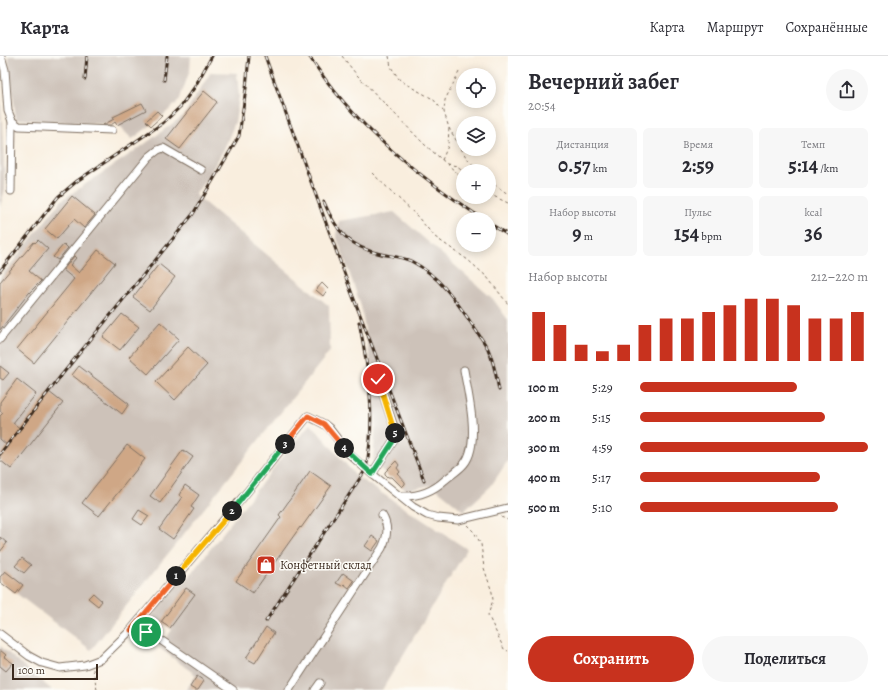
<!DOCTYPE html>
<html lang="ru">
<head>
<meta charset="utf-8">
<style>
  body { margin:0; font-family:Alegreya,serif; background:#f7f7f7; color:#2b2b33; height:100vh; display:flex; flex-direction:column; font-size:15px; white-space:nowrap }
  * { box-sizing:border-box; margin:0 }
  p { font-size:13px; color:#7c7c81 }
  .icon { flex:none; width:22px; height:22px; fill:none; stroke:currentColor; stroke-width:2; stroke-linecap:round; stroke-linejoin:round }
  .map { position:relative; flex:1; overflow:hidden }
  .drawer { display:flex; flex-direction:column; background:#fff; width:380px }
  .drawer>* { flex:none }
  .tools { position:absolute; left:456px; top:12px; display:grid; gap:8px }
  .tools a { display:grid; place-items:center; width:40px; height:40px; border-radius:50%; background:#fff; box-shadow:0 2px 10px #0003; font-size:20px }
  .scale { position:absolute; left:12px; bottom:10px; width:86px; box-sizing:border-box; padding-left:4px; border:2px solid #3b2a1e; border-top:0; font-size:11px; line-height:14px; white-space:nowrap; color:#3b2a1e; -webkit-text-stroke:3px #fdfcf7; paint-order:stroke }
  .pin { position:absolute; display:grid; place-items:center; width:34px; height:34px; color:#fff; margin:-17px; border:2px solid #fff; border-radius:50%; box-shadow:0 1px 4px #0007 }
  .km { position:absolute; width:20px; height:20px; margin:-10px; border-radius:50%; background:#222; color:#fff; font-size:11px; line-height:20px; text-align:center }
  .round { display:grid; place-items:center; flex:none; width:42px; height:42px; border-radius:21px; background:#f7f7f7 }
  .summary { display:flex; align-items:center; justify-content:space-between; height:68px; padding:0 20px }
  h1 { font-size:22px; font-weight:600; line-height:30px }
  .metrics { display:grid; grid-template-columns:repeat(3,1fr); gap:6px; height:68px; padding:4px 20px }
  .metrics div { display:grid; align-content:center; border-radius:6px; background:#f7f7f7; text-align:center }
  .metrics b { font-size:20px; font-weight:600 }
  .metrics small { font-size:11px; font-weight:400 }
  .metrics p { font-size:11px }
  .chart { height:112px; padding:8px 20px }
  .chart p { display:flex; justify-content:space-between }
  .chart svg { width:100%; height:72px; margin-top:4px; stroke:#c8321e; stroke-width:6 }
  .primary-button { display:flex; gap:8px; margin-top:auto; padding:8px 20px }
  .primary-button a { flex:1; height:46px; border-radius:24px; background:#c8321e; color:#fff; font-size:16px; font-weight:600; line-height:46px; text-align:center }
  .primary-button a+a { background:#f7f7f7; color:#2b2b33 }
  ul { padding:0 20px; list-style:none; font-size:13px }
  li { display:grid; grid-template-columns:64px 48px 1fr; align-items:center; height:30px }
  li i { height:10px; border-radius:5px; background:#c8321e }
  header { display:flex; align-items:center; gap:24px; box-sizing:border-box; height:56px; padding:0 20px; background:#fff; border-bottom:1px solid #e1e1e2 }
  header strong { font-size:19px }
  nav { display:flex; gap:22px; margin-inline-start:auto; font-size:14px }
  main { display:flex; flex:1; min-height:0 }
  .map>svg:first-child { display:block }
</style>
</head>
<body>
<header>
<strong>Карта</strong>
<nav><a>Карта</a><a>Маршрут</a><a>Сохранённые</a></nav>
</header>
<main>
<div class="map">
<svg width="508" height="634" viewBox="0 0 508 634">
  <rect width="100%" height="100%" fill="#fdfcf7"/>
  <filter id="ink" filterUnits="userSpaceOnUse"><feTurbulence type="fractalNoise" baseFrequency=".025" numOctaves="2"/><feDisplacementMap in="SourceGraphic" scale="8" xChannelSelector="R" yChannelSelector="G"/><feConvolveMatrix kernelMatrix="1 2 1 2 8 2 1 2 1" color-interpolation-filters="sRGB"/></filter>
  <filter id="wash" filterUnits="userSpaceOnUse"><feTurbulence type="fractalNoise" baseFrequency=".012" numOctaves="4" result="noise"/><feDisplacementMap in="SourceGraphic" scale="16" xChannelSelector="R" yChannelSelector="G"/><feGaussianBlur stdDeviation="0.9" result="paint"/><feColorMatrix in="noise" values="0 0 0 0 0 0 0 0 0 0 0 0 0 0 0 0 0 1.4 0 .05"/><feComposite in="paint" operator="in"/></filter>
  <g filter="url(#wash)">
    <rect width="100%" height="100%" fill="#f9eede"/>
    <g fill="#cdc2b9">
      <polygon points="8,0 191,0 190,14 179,45 158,64 132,83 113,64 102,68 16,63"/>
      <polygon points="211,16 237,17 239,40 235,66 224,93 209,119 195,139 329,250 330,295 91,594 0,525 0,222 62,144 142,90 183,60"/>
      <polygon points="0,26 5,133 0,151"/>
      <polygon points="394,156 493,243 508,264 508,404 491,430 464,455 432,429 406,434 373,407 376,365 371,310 361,250 336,179 339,165"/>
      <polygon points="311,368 357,421 467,493 382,634 186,634 196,619 158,591 172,574 152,560 178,524 183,528 290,391"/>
      <polygon points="0,590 52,634 0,634"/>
    </g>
    <g id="blocks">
      <g fill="#cfa786">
        <polygon points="204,35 217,46 180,93 166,83"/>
        <polygon points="142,47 146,54 117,69 115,66 111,69 103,69 114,63 113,61"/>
        <polygon points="157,55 162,60 151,70 146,65"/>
        <polygon points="72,140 95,159 84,172 74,163 57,183 45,173"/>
        <polygon points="38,184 48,193 29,215 41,225 29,237 0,274 0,226 34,186 35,187"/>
        <polygon points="64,188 68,192 58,204 53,201"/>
        <polygon points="98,194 115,207 34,307 17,293 74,223 63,214 74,200 76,202 70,209 79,217"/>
        <polygon points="159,208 175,221 150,254 133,241"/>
        <polygon points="322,227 328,233 323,240 316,234"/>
        <polygon points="122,258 139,271 120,294 103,281"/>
        <polygon points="160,266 179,283 148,318 129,301"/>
        <polygon points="188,291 207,309 175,344 156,326"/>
        <polygon points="0,310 9,317 3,324 0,322"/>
        <polygon points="79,310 129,348 122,358 72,319"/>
        <polygon points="17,323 36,338 13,367 21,373 49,336 63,347 11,413 0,404 0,400 8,390 0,383 0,360 3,357 0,355 0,346"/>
        <polygon points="127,389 145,403 99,460 82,447"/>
        <polygon points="183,394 193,401 160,447 150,440"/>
        <polygon points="396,405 399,409 397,412 400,416 398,418 405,426 405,428 402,431 392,421 388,421 385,418 385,416"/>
        <polygon points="310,415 331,430 301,472 300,471 253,537 236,525 281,461 279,459"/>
        <polygon points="185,429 199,439 191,451 194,453 173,483 159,473 182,441 179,439"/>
        <polygon points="139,454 149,460 142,469 133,463"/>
        <polygon points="372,480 379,485 372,495 365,490"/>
        <polygon points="0,481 7,487 0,496"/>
        <polygon points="22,502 31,509 24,517 15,510"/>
        <polygon points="5,515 23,529 16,538 0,526 0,521"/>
        <polygon points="343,517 354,525 349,532 344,528 342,530 336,527"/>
        <polygon points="186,532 195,538 170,572 161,566"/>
        <polygon points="93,537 102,545 98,550 88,542"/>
        <polygon points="266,571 274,577 255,607 246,602"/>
        <polygon points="0,594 6,599 4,601 13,607 6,615 0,610"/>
        <polygon points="197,620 204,625 198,634 195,634 190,631"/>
      </g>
    </g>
  </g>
  <g filter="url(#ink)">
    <use href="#blocks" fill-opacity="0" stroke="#7e6f61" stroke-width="1"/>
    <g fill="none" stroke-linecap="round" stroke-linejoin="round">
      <defs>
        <g id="minor">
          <polyline points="1,0 5,14 8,55 12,65 19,70 112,74"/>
          <polyline points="11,135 12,65"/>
          <polyline points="0,283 149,101 158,94 163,92 201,114"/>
          <polyline points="372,418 394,384 395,374 378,323"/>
          <path d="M400,440C417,441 432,436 445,424C451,419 459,414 464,408C481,388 468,338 464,314"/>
          <polyline points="131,574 146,576 162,585 233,634"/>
          <polyline points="0,578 29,600 42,607 60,612 85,609 101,603 131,574 243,441 308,360 324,368 329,372 348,397 366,413 413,451 427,459 438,462 458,464 508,452"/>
          <path d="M289,634L382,492C388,480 389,470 382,459"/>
          <polyline points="315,634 320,627"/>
        </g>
      </defs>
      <use href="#minor" stroke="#7e6f61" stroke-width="9"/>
      <g stroke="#7e6f61" stroke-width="1" stroke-dasharray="3 3" stroke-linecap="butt">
        <polyline points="342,0 356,18 424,88 463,122"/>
        <polyline points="389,0 391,11 399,23 409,30 433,43 443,55"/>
        <polyline points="459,16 445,44 444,56 449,72 466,101 479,115"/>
        <polyline points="442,104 448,90 449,72"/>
        <polyline points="447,108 457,110 464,115"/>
        <polyline points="372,117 416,159 435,181 468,204 487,221 508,248"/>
        <polyline points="489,125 508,138"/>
        <polyline points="489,138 508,147"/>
        <polyline points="501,461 508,464"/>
        <polyline points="467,469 474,476 481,488 484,512 492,536 493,544 488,559 504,593 508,595"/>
        <polyline points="93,613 97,634"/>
      </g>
      <use href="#minor" stroke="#fff" stroke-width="7"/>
      <defs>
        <g id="rail">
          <polyline points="265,0 352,238 424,424"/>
          <path d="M309,0C354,69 415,118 483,163"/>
          <polyline points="85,23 87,0"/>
          <polyline points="164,24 167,0"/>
          <path d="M324,146C336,175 349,191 381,198C390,200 402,201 411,205C439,219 458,247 475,273C479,279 484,286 488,293C494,306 496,320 499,334"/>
          <polyline points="489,167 508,179"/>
          <polyline points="0,215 58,141 77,125 163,67 180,51 194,32 212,0"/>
          <polyline points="0,398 60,321 193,158 239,80 246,32 249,0"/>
          <path d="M266,565L366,413C376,364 369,314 359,266"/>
        </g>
      </defs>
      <use href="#rail" stroke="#3b2a1e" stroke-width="3"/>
      <use href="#rail" stroke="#fdfcf7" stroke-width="1.5" stroke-dasharray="4.5" stroke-linecap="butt"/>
    </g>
  </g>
  <g fill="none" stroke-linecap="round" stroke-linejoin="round" filter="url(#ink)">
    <defs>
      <polyline id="split-1" points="146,576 131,574 176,520"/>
      <polyline id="split-2" points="176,520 232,455"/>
      <polyline id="split-3" points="232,455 285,388"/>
      <polyline id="split-4" points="285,388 308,360 324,368 344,392"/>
      <polyline id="split-5" points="344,392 372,418 394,384 395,377"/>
      <polyline id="split-6" points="378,323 395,377"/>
    </defs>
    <use href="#split-1" stroke="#fff" stroke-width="8"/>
    <use href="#split-2" stroke="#fff" stroke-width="8"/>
    <use href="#split-3" stroke="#fff" stroke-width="8"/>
    <use href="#split-4" stroke="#fff" stroke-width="8"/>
    <use href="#split-5" stroke="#fff" stroke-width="8"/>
    <use href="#split-6" stroke="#fff" stroke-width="8"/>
    <use href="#split-1" stroke="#f0652b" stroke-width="5"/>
    <use href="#split-2" stroke="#f5b400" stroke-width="5"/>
    <use href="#split-3" stroke="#22a559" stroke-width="5"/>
    <use href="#split-4" stroke="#f0652b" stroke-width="5"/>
    <use href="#split-5" stroke="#22a559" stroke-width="5"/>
    <use href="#split-6" stroke="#f5b400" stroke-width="5"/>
  </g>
  <defs>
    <symbol id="shop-square" viewBox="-11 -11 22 22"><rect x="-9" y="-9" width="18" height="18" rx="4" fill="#c8321e" stroke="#fdfcf7"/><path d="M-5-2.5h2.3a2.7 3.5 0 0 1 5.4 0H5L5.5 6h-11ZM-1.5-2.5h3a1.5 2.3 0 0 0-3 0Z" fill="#fff"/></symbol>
  </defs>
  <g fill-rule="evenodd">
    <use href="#shop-square" x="255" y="498" width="22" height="22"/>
  </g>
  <g text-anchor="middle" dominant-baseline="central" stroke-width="3" stroke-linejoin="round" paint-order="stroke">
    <g font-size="12" fill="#3b2a1e" stroke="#fdfcf7" text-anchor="start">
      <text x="280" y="509">Конфетный склад</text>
    </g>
  </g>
</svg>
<div class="tools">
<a><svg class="icon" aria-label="locate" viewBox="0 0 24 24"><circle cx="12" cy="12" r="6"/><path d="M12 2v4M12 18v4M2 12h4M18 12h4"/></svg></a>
<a><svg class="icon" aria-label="layers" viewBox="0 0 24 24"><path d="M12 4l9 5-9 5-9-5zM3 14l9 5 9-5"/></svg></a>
<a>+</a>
<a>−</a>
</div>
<div class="scale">100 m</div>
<div class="pin" style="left:146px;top:576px;background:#1e9e55"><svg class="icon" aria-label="arrive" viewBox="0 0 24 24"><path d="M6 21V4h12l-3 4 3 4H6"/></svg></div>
<div class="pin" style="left:378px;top:323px;background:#d93025"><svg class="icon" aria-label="check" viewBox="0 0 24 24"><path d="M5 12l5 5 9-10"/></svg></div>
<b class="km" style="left:176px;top:520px">1</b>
<b class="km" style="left:232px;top:455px">2</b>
<b class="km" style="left:285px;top:388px">3</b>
<b class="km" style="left:344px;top:392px">4</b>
<b class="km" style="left:395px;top:377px">5</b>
</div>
<section class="drawer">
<div class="summary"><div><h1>Вечерний забег</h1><p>20:54</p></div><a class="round"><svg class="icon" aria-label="share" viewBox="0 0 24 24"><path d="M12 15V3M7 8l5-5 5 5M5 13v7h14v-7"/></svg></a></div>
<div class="metrics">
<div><p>Дистанция</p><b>0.57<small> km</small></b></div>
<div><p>Время</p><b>2:59</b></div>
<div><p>Темп</p><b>5:14<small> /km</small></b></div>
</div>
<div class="metrics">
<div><p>Набор высоты</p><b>9<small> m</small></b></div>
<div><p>Пульс</p><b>154<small> bpm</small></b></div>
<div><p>kcal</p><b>36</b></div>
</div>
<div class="chart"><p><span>Набор высоты</span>212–220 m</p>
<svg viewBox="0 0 160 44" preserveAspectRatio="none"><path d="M5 44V14M15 44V22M25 44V34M35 44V38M45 44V34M55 44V22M65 44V18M75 44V18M85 44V14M95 44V10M105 44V6M115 44V6M125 44V10M135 44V18M145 44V18M155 44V14"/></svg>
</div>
<ul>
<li><b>100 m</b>5:29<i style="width:69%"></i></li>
<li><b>200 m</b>5:15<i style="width:81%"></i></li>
<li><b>300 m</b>4:59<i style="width:100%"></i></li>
<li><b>400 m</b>5:17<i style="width:79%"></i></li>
<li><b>500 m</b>5:10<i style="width:87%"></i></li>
</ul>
<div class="primary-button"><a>Сохранить</a><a>Поделиться</a></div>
</section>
</main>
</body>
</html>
